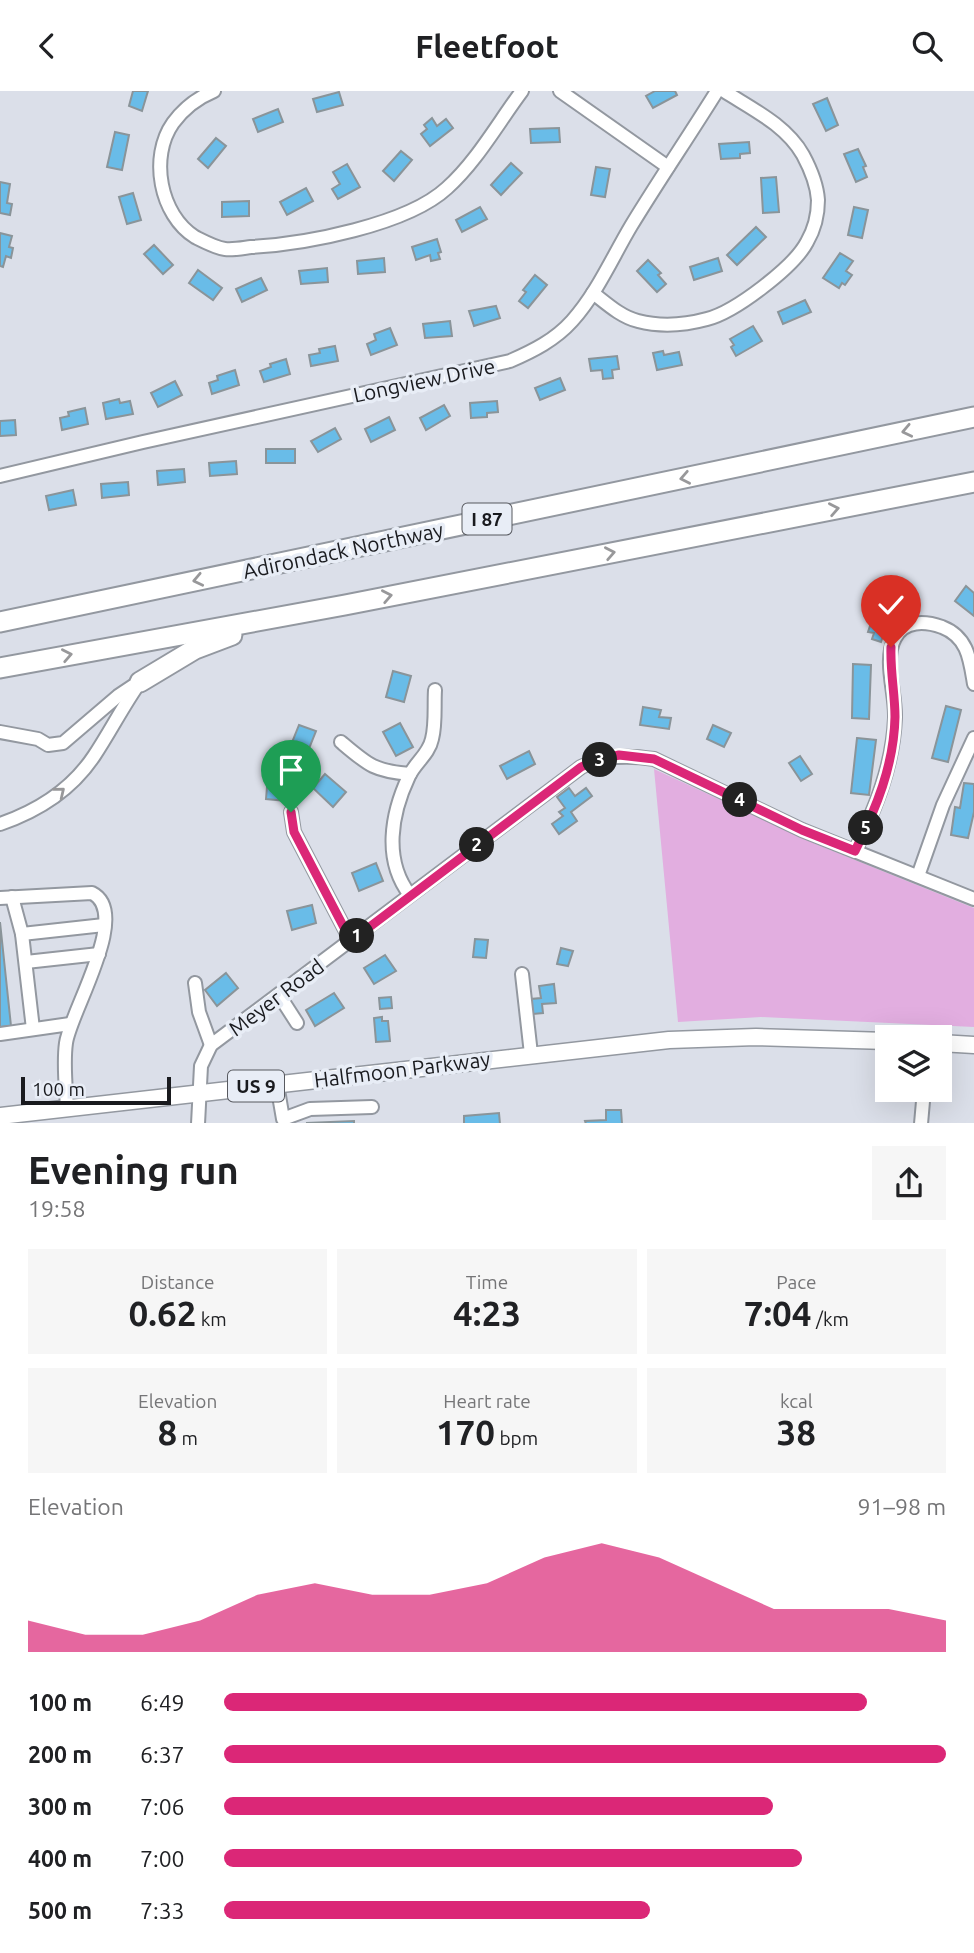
<!DOCTYPE html>
<html lang="en">
<head>
<meta charset="utf-8">
<style>
  body { margin:0; font-family:Ubuntu,sans-serif; background:#f6f6f6; color:#202124; height:100vh; display:flex; flex-direction:column; font-size:26px; white-space:nowrap }
  * { box-sizing:border-box; margin:0 }
  p { font-size:23px; color:#757577 }
  .icon { flex:none; width:38px; height:38px; fill:none; stroke:currentColor; stroke-width:2; stroke-linecap:round; stroke-linejoin:round }
  .map { position:relative; height:1032px; overflow:hidden }
  .side { display:flex; flex-direction:column; background:#fff; flex:1 }
  .side>* { flex:none }
  .fabs { position:absolute; left:875px; top:934px; display:grid; gap:14px }
  .fabs a { display:grid; place-items:center; width:77px; height:77px; border-radius:0px; background:#fff; box-shadow:0 7px 28px #0002; font-size:35px }
  .scale { position:absolute; left:21px; bottom:18px; width:150px; box-sizing:border-box; padding-left:7px; border:4px solid #191a1e; border-top:0; font-size:19px; line-height:24px; white-space:nowrap; color:#191a1e; -webkit-text-stroke:5px #e8edf6; paint-order:stroke }
  .pin { position:absolute; display:grid; place-items:center; width:60px; height:60px; color:#fff; margin:-72px -30px; border-radius:50% 50% 50% 0; rotate:-45deg; box-shadow:0 0 7px #0007 }
  .pin .icon { rotate:45deg }
  .km { position:absolute; width:35px; height:35px; margin:-18px; border-radius:50%; background:#222; color:#fff; font-size:19px; line-height:35px; text-align:center }
  .round { display:grid; place-items:center; flex:none; width:74px; height:74px; border-radius:0px; background:#f6f6f6 }
  .summary { display:flex; align-items:center; justify-content:space-between; height:119px; padding:0 28px }
  h1 { font-size:38px; font-weight:700; line-height:52px }
  .figures { display:grid; grid-template-columns:repeat(3,1fr); gap:10px; height:119px; padding:7px 28px }
  .figures div { display:grid; align-content:center; border-radius:0px; background:#f6f6f6; text-align:center }
  .figures b { font-size:35px; font-weight:700 }
  .figures small { font-size:19px; font-weight:400 }
  .figures p { font-size:19px }
  .chart { height:196px; padding:14px 28px }
  .chart p { display:flex; justify-content:space-between }
  .chart svg { width:100%; height:126px; margin-top:7px; fill:#db2777; opacity:.7 }
  ul { padding:0 28px; list-style:none; font-size:23px }
  li { display:grid; grid-template-columns:112px 84px 1fr; align-items:center; height:52px }
  li i { height:18px; border-radius:9px; background:#db2777 }
  header { display:flex; justify-content:space-between; align-items:center; height:91px; padding:0 28px; background:#fff; font-size:32px; font-weight:700 }
  .map>svg:first-child { display:block }
</style>
</head>
<body>
<header><svg class="icon" aria-label="back" viewBox="0 0 24 24"><path d="M15 5l-7 7 7 7"/></svg>Fleetfoot<svg class="icon" aria-label="search" viewBox="0 0 24 24"><circle cx="10" cy="10" r="6"/><path d="M15 15l6 6"/></svg></header>
<div class="map">
<svg width="974" height="1033" viewBox="0 0 974 1033">
  <rect width="100%" height="100%" fill="#dbdfe9"/>
  <polygon fill="#e2aee0" points="654,678 818,754 974,817 974,936 761,926 678,931"/>
  <g fill="#69bce8" stroke="#8a9499" stroke-width="2">
    <polygon points="133,0 148,0 142,20 129,15"/>
    <polygon points="655,0 675,0 677,4 653,17 646,5"/>
    <polygon points="339,1 343,14 317,21 313,8"/>
    <polygon points="827,7 838,34 826,40 813,13"/>
    <polygon points="278,18 283,31 258,41 253,28"/>
    <polygon points="432,27 437,35 446,28 453,37 430,55 421,43 427,38 424,34"/>
    <polygon points="559,37 560,51 531,52 530,38"/>
    <polygon points="115,41 129,44 122,79 107,76"/>
    <polygon points="216,47 226,55 208,77 198,68"/>
    <polygon points="749,51 750,62 740,63 740,67 721,68 719,53"/>
    <polygon points="858,58 866,75 863,76 867,86 856,91 844,63"/>
    <polygon points="401,60 412,69 394,90 383,80"/>
    <polygon points="511,72 522,82 501,104 491,94"/>
    <polygon points="347,73 360,96 338,108 332,98 340,93 333,81"/>
    <polygon points="596,76 610,78 605,106 591,104"/>
    <polygon points="776,86 779,121 763,122 761,87"/>
    <polygon points="0,91 10,93 7,112 12,113 10,124 0,122"/>
    <polygon points="306,97 313,110 287,124 280,111"/>
    <polygon points="133,102 141,129 127,133 119,106"/>
    <polygon points="249,110 249,125 222,126 222,111"/>
    <polygon points="480,116 487,128 462,141 456,129"/>
    <polygon points="854,116 868,119 862,147 848,144"/>
    <polygon points="756,136 766,146 737,174 727,164"/>
    <polygon points="0,142 12,145 9,156 13,157 11,167 6,165 3,176 0,175"/>
    <polygon points="437,148 441,161 438,162 440,168 431,170 430,164 416,169 412,156"/>
    <polygon points="154,154 173,174 163,183 144,163"/>
    <polygon points="840,162 853,170 846,180 852,184 845,194 842,192 839,197 823,187"/>
    <polygon points="384,167 385,181 358,183 357,170"/>
    <polygon points="718,167 722,180 694,189 690,176"/>
    <polygon points="648,169 661,182 658,184 666,193 657,201 637,180"/>
    <polygon points="327,177 328,191 301,193 299,180"/>
    <polygon points="198,179 222,197 213,209 189,192"/>
    <polygon points="535,184 547,194 528,217 519,210 526,201 523,199"/>
    <polygon points="261,187 267,199 242,211 236,198"/>
    <polygon points="805,209 811,221 783,233 778,221"/>
    <polygon points="496,215 500,227 474,235 469,220"/>
    <polygon points="450,230 452,245 425,247 423,233"/>
    <polygon points="753,235 762,250 736,265 731,256 734,254 730,248"/>
    <polygon points="390,237 397,254 371,264 367,253 376,249 374,243"/>
    <polygon points="335,255 338,270 311,275 309,264 320,262 319,258"/>
    <polygon points="663,260 664,264 679,261 682,274 657,279 653,262"/>
    <polygon points="617,265 619,278 612,279 613,287 603,288 602,279 591,280 589,268"/>
    <polygon points="286,268 290,283 264,291 260,280 271,276 270,273"/>
    <polygon points="235,279 239,294 212,303 209,292 218,289 217,285"/>
    <polygon points="560,287 565,299 540,309 535,297"/>
    <polygon points="175,290 182,304 158,316 151,302"/>
    <polygon points="119,308 120,312 130,310 133,323 106,328 103,312"/>
    <polygon points="497,310 498,321 487,322 487,326 471,327 470,312"/>
    <polygon points="444,314 450,325 426,339 420,327"/>
    <polygon points="85,317 88,333 62,339 60,327 69,325 68,321"/>
    <polygon points="389,326 395,339 371,351 365,338"/>
    <polygon points="15,329 16,344 0,345 0,330"/>
    <polygon points="335,337 341,348 318,361 311,350"/>
    <rect x="266" y="358" width="29" height="14"/>
    <polygon points="236,370 237,383 210,385 209,372"/>
    <polygon points="184,378 185,391 158,394 157,380"/>
    <polygon points="128,391 129,404 102,407 101,393"/>
    <polygon points="73,399 76,414 49,419 46,405"/>
    <polygon points="966,495 974,502 974,525 955,510"/>
    <polygon points="882,520 890,523 881,551 872,548 874,542 868,541 874,523 880,525"/>
    <polygon points="853,573 871,574 869,628 852,627"/>
    <polygon points="393,580 411,585 404,611 386,606"/>
    <polygon points="946,615 961,619 948,671 932,667"/>
    <polygon points="643,616 661,619 659,626 671,627 669,638 640,634"/>
    <polygon points="400,632 413,656 396,665 383,641"/>
    <polygon points="299,634 316,640 306,665 289,659"/>
    <polygon points="713,634 731,642 724,656 707,648"/>
    <polygon points="857,647 876,649 869,704 851,702"/>
    <polygon points="529,660 535,673 507,688 500,675"/>
    <polygon points="800,665 812,683 801,690 789,672"/>
    <polygon points="325,683 346,701 333,716 313,697"/>
    <polygon points="268,684 299,686 297,711 266,708"/>
    <polygon points="964,692 974,693 974,721 968,747 951,744 955,716 960,717"/>
    <polygon points="569,697 575,705 586,697 592,705 571,721 577,730 559,743 552,733 563,725 559,721 565,717 557,706"/>
    <polygon points="376,772 383,790 359,800 352,782"/>
    <polygon points="312,814 316,832 292,839 287,820"/>
    <polygon points="0,831 11,935 0,936"/>
    <polygon points="475,848 488,849 486,867 473,866"/>
    <polygon points="561,857 573,860 568,875 557,873"/>
    <polygon points="385,864 396,880 374,893 364,877"/>
    <polygon points="226,882 238,897 217,915 205,899"/>
    <polygon points="554,893 556,912 542,913 543,922 533,923 531,908 541,907 539,895"/>
    <polygon points="334,902 344,917 315,935 306,919"/>
    <polygon points="391,906 392,917 380,918 379,907"/>
    <polygon points="382,926 382,930 388,930 390,950 376,951 374,927"/>
    <polygon points="606,1019 621,1019 622,1033 586,1033 585,1030 606,1029"/>
    <polygon points="499,1022 500,1033 464,1033 464,1025"/>
    <polygon points="354,1030 354,1033 306,1032"/>
  </g>
  <g fill="none" stroke-linecap="round" stroke-linejoin="round">
    <defs>
      <g id="minor">
        <path d="M214,0C197,7 184,17 173,32C149,66 160,124 195,146C203,150 216,157 225,158C233,159 243,157 251,156C305,153 407,134 447,97C477,70 498,32 522,0"/>
        <polyline points="560,0 668,76"/>
        <path d="M593,202C606,212 621,226 638,230C661,236 685,234 707,228C735,221 794,176 807,151C814,139 818,123 818,109C817,94 810,77 803,64C786,34 752,18 724,0"/>
        <path d="M0,385L143,351L510,270C533,260 555,249 572,230C597,202 612,167 631,135C659,89 689,45 717,0"/>
        <polyline points="0,641 38,648 48,654 63,652 118,605 133,595"/>
        <path d="M341,651C368,674 374,680 410,683"/>
        <polyline points="291,721 294,741 351,850"/>
        <path d="M0,733C38,720 72,698 94,665C110,641 123,615 140,591"/>
        <path d="M855,760C875,718 893,675 895,627C896,602 883,569 895,547C904,529 925,530 942,536C968,546 970,569 974,593"/>
        <polyline points="918,785 943,714 974,647"/>
        <path d="M410,804C383,769 391,723 409,685C415,672 429,663 432,648C436,633 434,615 435,599"/>
        <polyline points="12,806 22,843 104,834"/>
        <path d="M0,807L92,802C132,822 70,921 66,952C63,973 66,996 67,1017"/>
        <polyline points="22,843 33,938"/>
        <polyline points="26,871 99,863"/>
        <polyline points="522,883 531,963"/>
        <polyline points="195,892 199,921 211,954"/>
        <polyline points="279,904 297,932"/>
        <polyline points="0,943 70,933"/>
        <polyline points="277,993 283,1028 310,1018 372,1016"/>
        <path d="M198,1033L201,975L211,954L581,676C606,664 628,664 654,668L802,739L974,808"/>
        <polyline points="921,1033 924,999"/>
      </g>
      <g id="major">
        <polyline points="940,952 974,954"/>
        <polyline points="0,1025 669,949 756,946 887,950"/>
      </g>
      <g id="highway">
        <polyline points="0,531 974,326"/>
        <polyline points="0,577 345,514 974,391"/>
        <polyline points="140,591 195,558 232,544"/>
      </g>
    </defs>
    <use href="#minor" stroke="#9398a0" stroke-width="16"/>
    <use href="#major" stroke="#9398a0" stroke-width="19"/>
    <use href="#highway" stroke="#9398a0" stroke-width="23"/>
    <use href="#minor" stroke="#fff" stroke-width="12"/>
    <use href="#major" stroke="#fff" stroke-width="16"/>
    <use href="#highway" stroke="#fff" stroke-width="19"/>
  </g>
  <defs><path id="oneway-chevron" d="M-2-3.5L2.5 0L-2 3.5" fill="none" stroke-width="1.6" stroke-linecap="round" stroke-linejoin="round" transform="scale(1.75)"/></defs>
  <g stroke="#98989a">
    <use href="#oneway-chevron" transform="translate(907 340) rotate(168)"/>
    <use href="#oneway-chevron" transform="translate(685 387) rotate(169)"/>
    <use href="#oneway-chevron" transform="translate(834 418) rotate(-11)"/>
    <use href="#oneway-chevron" transform="translate(610 462) rotate(-11)"/>
    <use href="#oneway-chevron" transform="translate(198 489) rotate(168)"/>
    <use href="#oneway-chevron" transform="translate(387 505) rotate(-11)"/>
    <use href="#oneway-chevron" transform="translate(67 564) rotate(-11)"/>
    <use href="#oneway-chevron" transform="translate(60 701) rotate(-39)"/>
  </g>
  <g fill="none" stroke-linecap="round" stroke-linejoin="round">
    <defs>
      <path id="route" d="M291,721L294,741L351,850L581,676L594,670L619,664L654,668L802,739L855,760C876,718 894,674 895,626C895,603 890,580 891,556"/>
    </defs>
    <use href="#route" stroke="#fff" stroke-width="14"/>
    <use href="#route" stroke="#db2777" stroke-width="9"/>
  </g>
  <g text-anchor="middle" dominant-baseline="central" stroke-width="7" stroke-linejoin="round" paint-order="stroke">
    <g fill="#e8edf6" stroke="#57595f" stroke-width="2">
      <rect x="462.5" y="412.5" width="49" height="31" rx="5"/>
      <rect x="228" y="979.5" width="56" height="31" rx="5"/>
    </g>
    <g font-size="19" font-weight="bold" fill="#191a1e">
      <text x="487" y="428">I 87</text>
      <text x="256" y="995">US 9</text>
    </g>
    <g font-size="21" fill="#191a1e" stroke="#e8edf6">
      <text transform="translate(424 289) rotate(-12)">Longview Drive</text>
      <text transform="translate(343 459) rotate(-12)">Adirondack Northway</text>
      <text transform="translate(276 906) rotate(-37)">Meyer Road</text>
      <text transform="translate(402 978) rotate(-7)">Halfmoon Parkway</text>
    </g>
  </g>
</svg>
<div class="fabs">
<a><svg class="icon" aria-label="layers" viewBox="0 0 24 24"><path d="M12 4l9 5-9 5-9-5zM3 14l9 5 9-5"/></svg></a>
</div>
<div class="scale">100 m</div>
<div class="pin" style="left:291px;top:721px;background:#1e9e55"><svg class="icon" aria-label="arrive" viewBox="0 0 24 24"><path d="M6 21V4h12l-3 4 3 4H6"/></svg></div>
<div class="pin" style="left:891px;top:556px;background:#d93025"><svg class="icon" aria-label="check" viewBox="0 0 24 24"><path d="M5 12l5 5 9-10"/></svg></div>
<b class="km" style="left:357px;top:845px">1</b>
<b class="km" style="left:477px;top:754px">2</b>
<b class="km" style="left:600px;top:669px">3</b>
<b class="km" style="left:740px;top:709px">4</b>
<b class="km" style="left:866px;top:737px">5</b>
</div>
<section class="side">
<div class="summary"><div><h1>Evening run</h1><p>19:58</p></div><a class="round"><svg class="icon" aria-label="share" viewBox="0 0 24 24"><path d="M12 15V3M7 8l5-5 5 5M5 13v7h14v-7"/></svg></a></div>
<div class="figures">
<div><p>Distance</p><b>0.62<small> km</small></b></div>
<div><p>Time</p><b>4:23</b></div>
<div><p>Pace</p><b>7:04<small> /km</small></b></div>
</div>
<div class="figures">
<div><p>Elevation</p><b>8<small> m</small></b></div>
<div><p>Heart rate</p><b>170<small> bpm</small></b></div>
<div><p>kcal</p><b>38</b></div>
</div>
<div class="chart"><p><span>Elevation</span>91–98 m</p>
<svg viewBox="0 0 160 44" preserveAspectRatio="none"><path d="M0 44V33L10 38L20 38L30 33L40 24L50 20L60 24L70 24L80 20L90 11L100 6L110 11L120 20L130 29L140 29L150 29L160 33V44z"/></svg>
</div>
<ul>
<li><b>100 m</b>6:49<i style="width:89%"></i></li>
<li><b>200 m</b>6:37<i style="width:100%"></i></li>
<li><b>300 m</b>7:06<i style="width:76%"></i></li>
<li><b>400 m</b>7:00<i style="width:80%"></i></li>
<li><b>500 m</b>7:33<i style="width:59%"></i></li>
</ul>
</section>
</body>
</html>
